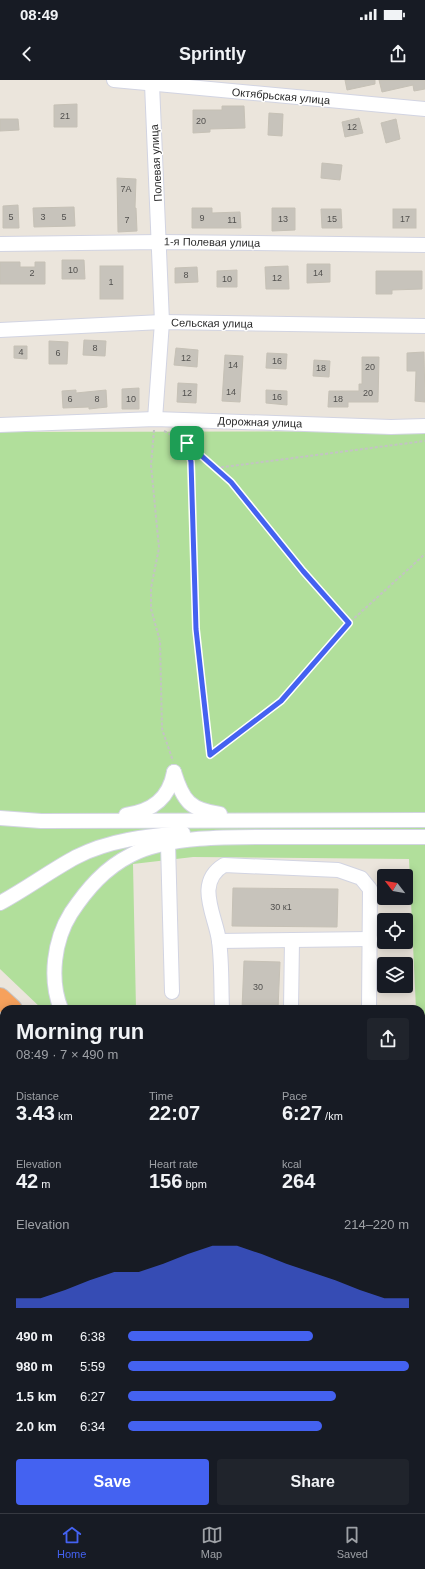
<!DOCTYPE html>
<html lang="en">
<head>
<meta charset="utf-8">
<style>
  body { margin:0; font-family:Arial,sans-serif; background:#20242c; color:#f1f3f6; height:100vh; display:flex; flex-direction:column; font-size:15px; white-space:nowrap }
  * { box-sizing:border-box; margin:0 }
  p { font-size:13px; color:#9ea1a6 }
  .icon { flex:none; width:22px; height:22px; fill:none; stroke:currentColor; stroke-width:2; stroke-linecap:round; stroke-linejoin:round }
  .map { position:relative; flex:1; overflow:hidden }
  .details { position:absolute; left:0px; top:925px; width:425px; height:508px; display:flex; flex-direction:column; background:#171b24; border-radius:12px 12px 0 0; box-shadow:0 2px 10px #0003 }
  .details>* { flex:none }
  .needle { width:26px; rotate:301deg }
  .controls { position:absolute; left:377px; top:789px; display:grid; gap:8px }
  .controls a { display:grid; place-items:center; width:36px; height:36px; border-radius:4px; background:#171b24; box-shadow:0 2px 10px #0003; font-size:20px }
  .pin { position:absolute; display:grid; place-items:center; width:34px; height:34px; color:#fff; margin:-17px; border-radius:8px; box-shadow:0 2px 6px #0006 }
  .round { display:grid; place-items:center; flex:none; width:42px; height:42px; border-radius:4px; background:#20242c }
  .overview { display:flex; align-items:center; justify-content:space-between; height:68px; padding:0 16px }
  h1 { font-size:22px; font-weight:600; line-height:30px }
  .figures { display:grid; grid-template-columns:repeat(3,1fr); gap:6px; height:68px; padding:4px 16px }
  .figures div { display:grid; align-content:center }
  .figures b { font-size:20px; font-weight:600 }
  .figures small { font-size:11px; font-weight:400 }
  .figures p { font-size:11px }
  .chart { height:112px; padding:8px 16px }
  .chart p { display:flex; justify-content:space-between }
  .chart svg { width:100%; height:72px; margin-top:4px; fill:#4462f1; opacity:.7 }
  .action { display:flex; gap:8px; margin-top:auto; padding:8px 16px }
  .action a { flex:1; height:46px; border-radius:4px; background:#4462f1; color:#fff; font-size:16px; font-weight:600; line-height:46px; text-align:center }
  .action a+a { background:#20242c; color:#f1f3f6 }
  ul { padding:0 16px; list-style:none; font-size:13px }
  li { display:grid; grid-template-columns:64px 48px 1fr; align-items:center; height:30px }
  li i { height:10px; border-radius:5px; background:#4462f1 }
  .status { display:flex; justify-content:space-between; align-items:center; height:28px; padding:0 20px; background:#171b24; direction:ltr }
  .status svg { height:11px; fill:currentColor }
  header { display:flex; justify-content:space-between; align-items:center; height:52px; padding:0 16px; background:#171b24; font-size:18px; font-weight:600 }
  .menu { display:flex; justify-content:space-around; align-items:center; height:56px; border-top:1px solid #363941; background:#171b24; font-size:11px; color:#9ea1a6 }
  .menu a { display:grid; justify-items:center; gap:2px }
  .menu .current { color:#4462f1 }
  .map>svg:first-child { display:block }
</style>
</head>
<body>
<div class="status"><b>08:49</b><svg viewBox="0 0 49 12"><path d="M0 12V9h3v3zM5 12V6h3v6zM10 12V3h3v9zM15 12V0h3v12zM26 1h20v11H26zM47 4h2v5h-2z"/></svg></div>
<header><svg class="icon" aria-label="back" viewBox="0 0 24 24"><path d="M15 5l-7 7 7 7"/></svg>Sprintly<svg class="icon" aria-label="share" viewBox="0 0 24 24"><path d="M12 15V3M7 8l5-5 5 5M5 13v7h14v-7"/></svg></header>
<div class="map">
<svg width="425" height="1433" viewBox="0 0 425 1433">
  <rect width="100%" height="100%" fill="#ebe5dc"/>
  <g fill="#b1df9b">
    <polygon points="425,351 425,996 421,996 421,929 416,929 409,779 193,777 133,784 136,929 42,929 0,889 0,352"/>
    <rect x="421" y="1025" width="4" height="27"/>
    <polygon points="0,1036 4,1036 4,1429 421,1429 421,1318 425,1321 425,1433 0,1433"/>
  </g>
  <g fill="#c7c3bb" stroke="#c6c1b6">
    <polygon points="345,0 375,0 375,4 347,10"/>
    <polygon points="379,0 425,0 425,9 414,11 413,5 382,12"/>
    <polygon points="77,24 77,47 54,47 54,25"/>
    <polygon points="222,26 244,26 245,48 210,49 210,52 193,53 193,30 222,30"/>
    <polygon points="269,33 283,34 282,56 268,55"/>
    <polygon points="359,38 363,53 345,57 342,42"/>
    <polygon points="0,39 18,39 19,50 0,51"/>
    <polygon points="396,39 400,59 386,63 381,43"/>
    <polygon points="322,83 342,85 340,100 321,98"/>
    <polygon points="117,98 136,99 135,128 136,128 137,151 118,152"/>
    <polygon points="18,125 19,148 3,148 3,126"/>
    <polygon points="74,127 75,146 34,147 33,128"/>
    <polygon points="192,128 212,128 212,133 240,132 241,148 192,148"/>
    <polygon points="272,128 295,128 295,150 272,151"/>
    <polygon points="321,129 341,129 342,148 322,148"/>
    <rect x="393" y="129" width="23" height="19"/>
    <polygon points="62,180 84,180 85,199 62,199"/>
    <polygon points="0,182 20,182 20,187 35,187 35,182 45,182 45,204 0,204"/>
    <polygon points="307,184 330,184 330,202 307,203"/>
    <rect x="100" y="186" width="23" height="33"/>
    <polygon points="288,186 289,209 266,209 265,187"/>
    <polygon points="197,187 198,202 175,203 175,188"/>
    <polygon points="237,190 237,207 217,207 217,191"/>
    <polygon points="376,191 422,191 422,209 392,210 392,214 376,214"/>
    <polygon points="84,260 106,261 105,276 83,275"/>
    <polygon points="49,261 68,262 67,284 49,284"/>
    <polygon points="14,266 27,266 27,279 14,278"/>
    <polygon points="176,268 198,270 197,287 174,285"/>
    <polygon points="424,272 425,322 415,321 416,291 407,291 407,273"/>
    <polygon points="267,273 287,274 286,289 266,288"/>
    <polygon points="225,275 243,276 240,322 222,321"/>
    <polygon points="362,277 379,277 378,322 348,322 348,327 328,327 329,311 359,311 359,304 362,304"/>
    <polygon points="314,280 330,281 329,297 313,296"/>
    <polygon points="178,303 197,304 196,323 177,322"/>
    <polygon points="139,308 139,329 122,329 122,309"/>
    <polygon points="76,310 76,313 106,310 107,327 89,329 89,327 63,328 62,311"/>
    <polygon points="266,310 287,311 287,325 266,323"/>
    <polygon points="233,808 338,809 337,847 232,846"/>
    <polygon points="244,881 280,882 278,929 242,929"/>
  </g>
  <g fill="none" stroke-linecap="round" stroke-linejoin="round">
    <defs>
      <g id="minor">
        <polyline points="114,0 425,29"/>
        <polyline points="154,0 152,4 162,242 155,339"/>
        <polyline points="0,164 160,162 425,165"/>
        <polyline points="0,250 162,242 425,246"/>
        <polyline points="0,345 155,339 391,347 425,346"/>
        <path d="M174,692C183,721 190,730 220,734"/>
        <path d="M126,735C152,731 169,719 174,692"/>
        <polyline points="0,738 41,741 425,740"/>
        <polyline points="168,764 172,912"/>
        <path d="M0,823C26,809 50,791 76,777C109,760 147,756 183,753"/>
        <polyline points="219,861 370,859"/>
        <path d="M61,929C49,899 54,860 71,833C87,809 105,788 131,775C171,754 244,757 289,757C334,757 380,757 425,757"/>
        <path d="M222,929C221,907 222,883 219,861C216,836 194,803 224,785L338,790L361,798L370,809L369,929"/>
        <polyline points="291,929 292,860"/>
        <polyline points="0,961 4,964"/>
        <polyline points="421,1304 425,1307"/>
      </g>
      <g id="highway">
        <polyline points="0,918 12,929"/>
        <polyline points="0,945 4,949"/>
        <polyline points="421,1267 425,1270"/>
        <polyline points="421,1291 425,1295"/>
      </g>
    </defs>
    <use href="#minor" stroke="#d2d4e2" stroke-width="16"/>
    <use href="#highway" stroke="#c3c3c3" stroke-width="22"/>
    <g stroke="#c3c3c3" stroke-width="2" stroke-dasharray="3 2" stroke-linecap="butt">
      <polyline points="154,350 151,385 159,468 151,508 151,529 160,561 162,649 173,681"/>
      <path d="M164,351C216,379 245,421 282,465C303,491 326,517 349,543"/>
      <polyline points="187,363 191,382 196,549 210,675"/>
      <polyline points="216,388 425,361"/>
      <polyline points="210,675 281,621 349,543 425,474"/>
    </g>
    <use href="#minor" stroke="#fff" stroke-width="14"/>
    <use href="#highway" stroke="#f6a15c" stroke-width="20"/>
  </g>
  <g fill="none" stroke-linecap="round" stroke-linejoin="round">
    <defs>
      <polygon id="route" points="187,363 231,402 303,491 349,543 281,621 210,675 196,549 191,382"/>
    </defs>
    <use href="#route" stroke="#fff" stroke-width="8"/>
    <use href="#route" stroke="#4462f1" stroke-width="5"/>
  </g>
  <g text-anchor="middle" dominant-baseline="central" stroke-width="3" stroke-linejoin="round" paint-order="stroke">
    <g font-size="9" fill="#51504e">
      <text x="65" y="36">21</text>
      <text x="201" y="41">20</text>
      <text x="352" y="47">12</text>
      <text x="126" y="109">7А</text>
      <text x="11" y="137">5</text>
      <text x="43" y="137">3</text>
      <text x="64" y="137">5</text>
      <text x="202" y="138">9</text>
      <text x="283" y="139">13</text>
      <text x="332" y="139">15</text>
      <text x="405" y="139">17</text>
      <text x="127" y="140">7</text>
      <text x="232" y="140">11</text>
      <text x="73" y="190">10</text>
      <text x="32" y="193">2</text>
      <text x="318" y="193">14</text>
      <text x="186" y="195">8</text>
      <text x="277" y="198">12</text>
      <text x="227" y="199">10</text>
      <text x="111" y="202">1</text>
      <text x="95" y="268">8</text>
      <text x="21" y="272">4</text>
      <text x="58" y="273">6</text>
      <text x="186" y="278">12</text>
      <text x="277" y="281">16</text>
      <text x="233" y="285">14</text>
      <text x="370" y="287">20</text>
      <text x="321" y="288">18</text>
      <text x="231" y="312">14</text>
      <text x="187" y="313">12</text>
      <text x="368" y="313">20</text>
      <text x="277" y="317">16</text>
      <text x="70" y="319">6</text>
      <text x="97" y="319">8</text>
      <text x="131" y="319">10</text>
      <text x="338" y="319">18</text>
      <text x="281" y="827">30 к1</text>
      <text x="258" y="907">30</text>
    </g>
    <g font-size="11" fill="#2a2a2a" stroke="#fff">
      <text transform="translate(281 16) rotate(5)">Октябрьская улица</text>
      <text transform="translate(156 83) rotate(-93)">Полевая улица</text>
      <text transform="translate(212 162) rotate(1)">1-я Полевая улица</text>
      <text transform="translate(212 243) rotate(1)">Сельская улица</text>
      <text transform="translate(260 342) rotate(2)">Дорожная улица</text>
    </g>
  </g>
</svg>
<div class="controls">
<a><svg class="needle" viewBox="-14 -14 28 28"><path d="M0-13l5 13h-10z" fill="#e53935"/><path d="M0 13l5-13h-10z" fill="#9ea1a6"/></svg></a>
<a><svg class="icon" aria-label="locate" viewBox="0 0 24 24"><circle cx="12" cy="12" r="6"/><path d="M12 2v4M12 18v4M2 12h4M18 12h4"/></svg></a>
<a><svg class="icon" aria-label="layers" viewBox="0 0 24 24"><path d="M12 4l9 5-9 5-9-5zM3 14l9 5 9-5"/></svg></a>
</div>
<div class="pin" style="left:187px;top:363px;background:#1e9e55"><svg class="icon" aria-label="arrive" viewBox="0 0 24 24"><path d="M6 21V4h12l-3 4 3 4H6"/></svg></div>
<section class="details">
<div class="overview"><div><h1>Morning run</h1><p>08:49 · 7 × 490 m</p></div><a class="round"><svg class="icon" aria-label="share" viewBox="0 0 24 24"><path d="M12 15V3M7 8l5-5 5 5M5 13v7h14v-7"/></svg></a></div>
<div class="figures">
<div><p>Distance</p><b>3.43<small> km</small></b></div>
<div><p>Time</p><b>22:07</b></div>
<div><p>Pace</p><b>6:27<small> /km</small></b></div>
</div>
<div class="figures">
<div><p>Elevation</p><b>42<small> m</small></b></div>
<div><p>Heart rate</p><b>156<small> bpm</small></b></div>
<div><p>kcal</p><b>264</b></div>
</div>
<div class="chart"><p><span>Elevation</span>214–220 m</p>
<svg viewBox="0 0 160 44" preserveAspectRatio="none"><path d="M0 44V38L10 38L20 33L30 27L40 22L50 22L60 17L70 11L80 6L90 6L100 11L110 17L120 22L130 27L140 33L150 38L160 38V44z"/></svg>
</div>
<ul>
<li><b>490 m</b>6:38<i style="width:66%"></i></li>
<li><b>980 m</b>5:59<i style="width:100%"></i></li>
<li><b>1.5 km</b>6:27<i style="width:74%"></i></li>
<li><b>2.0 km</b>6:34<i style="width:69%"></i></li>
</ul>
<div class="action"><a>Save</a><a>Share</a></div>
</section>
</div>
<nav class="menu">
<a class="current"><svg class="icon" aria-label="home" viewBox="0 0 24 24"><path d="M3 11l9-7 9 7M6 9v11h12V9"/></svg>Home</a>
<a><svg class="icon" aria-label="map" viewBox="0 0 24 24"><path d="M3 6l6-2 6 2 6-2v14l-6 2-6-2-6 2zM9 4v14M15 6v14"/></svg>Map</a>
<a><svg class="icon" aria-label="saved" viewBox="0 0 24 24"><path d="M7 4h10v16l-5-4-5 4z"/></svg>Saved</a>
</nav>
</body>
</html>
